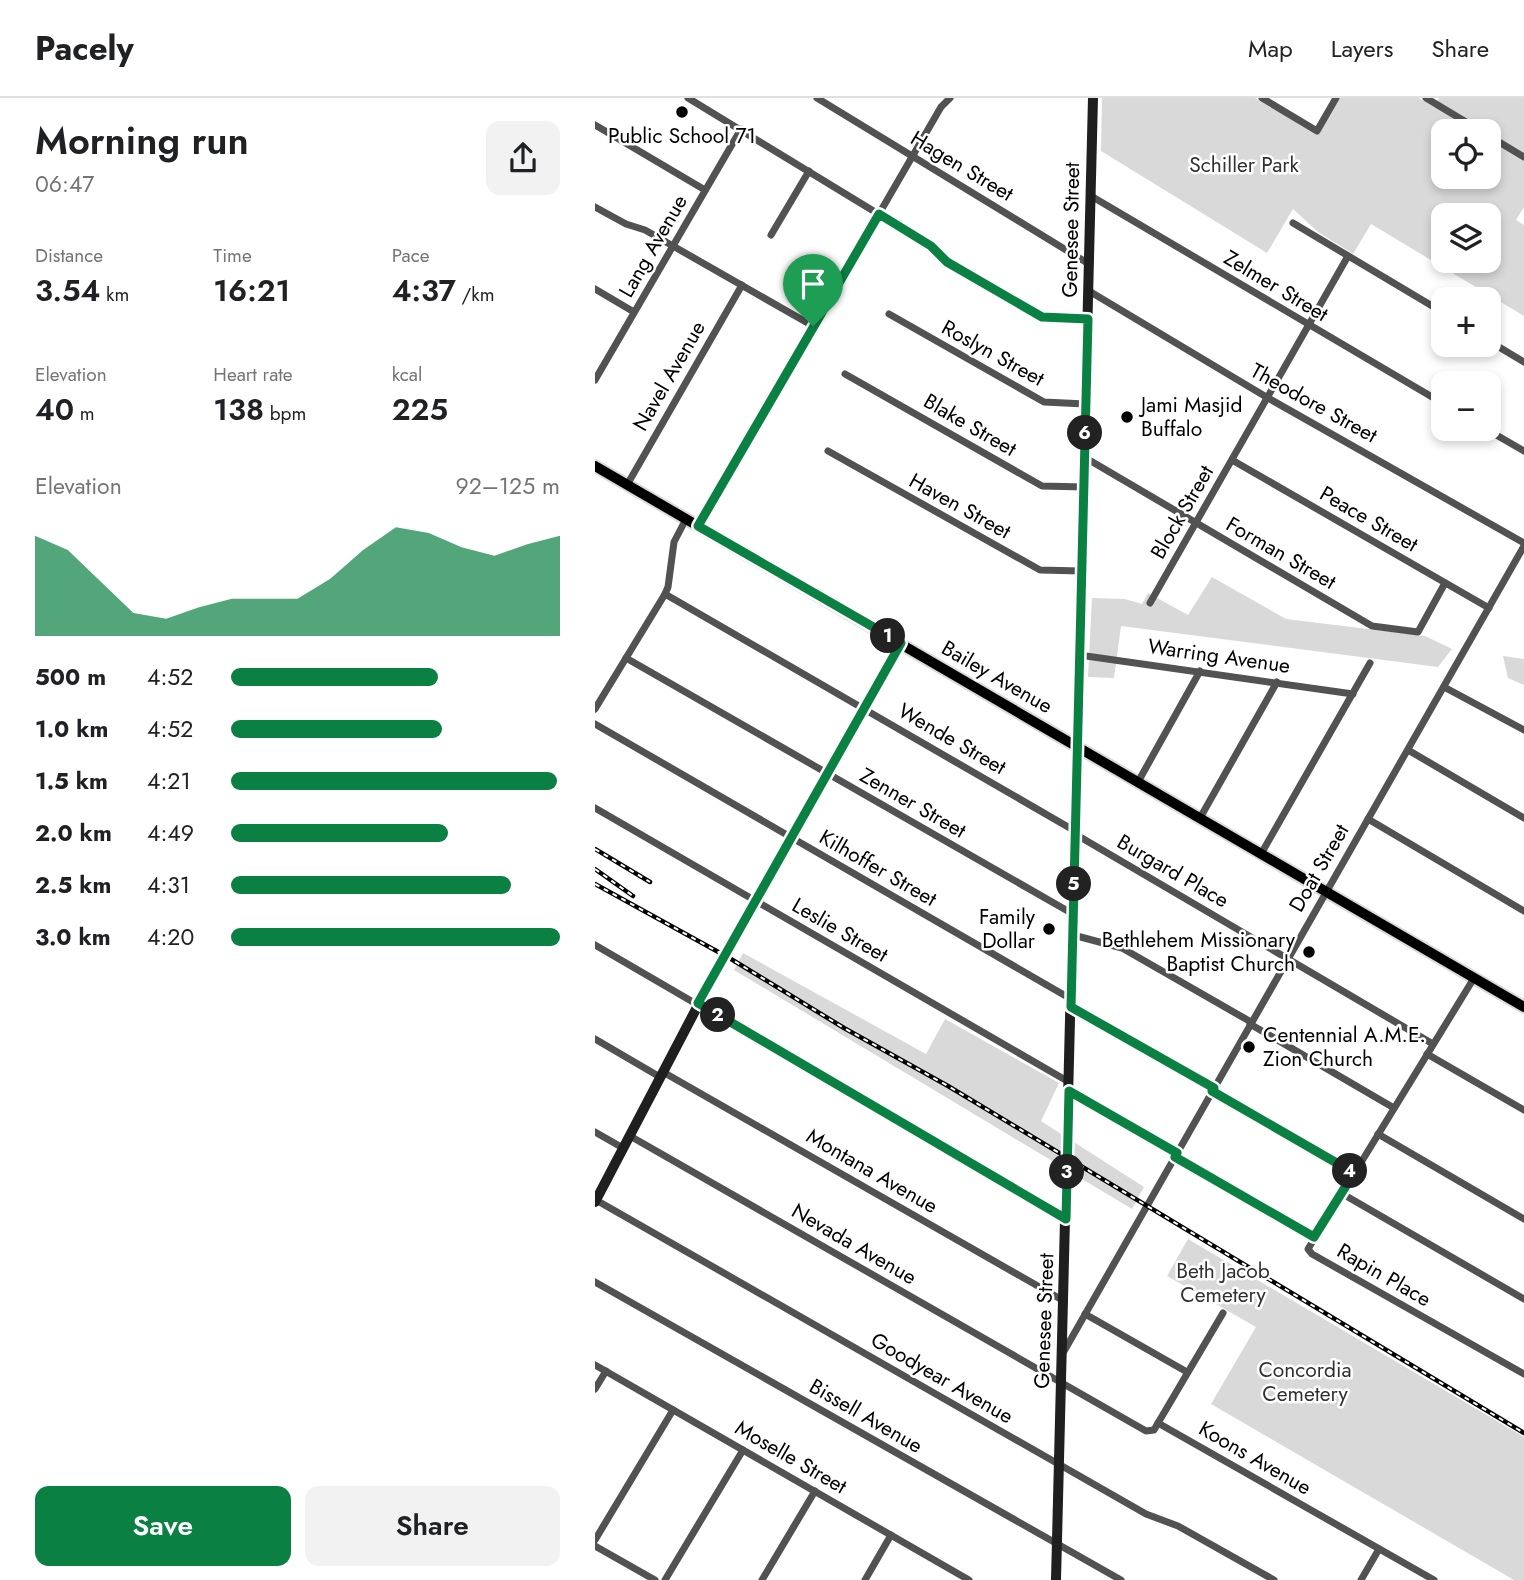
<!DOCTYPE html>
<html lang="en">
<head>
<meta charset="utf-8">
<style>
  body { margin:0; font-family:Jost,sans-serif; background:#f2f2f2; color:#202124; height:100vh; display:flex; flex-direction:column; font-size:26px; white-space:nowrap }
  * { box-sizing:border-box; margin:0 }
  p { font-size:23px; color:#757577 }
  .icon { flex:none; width:38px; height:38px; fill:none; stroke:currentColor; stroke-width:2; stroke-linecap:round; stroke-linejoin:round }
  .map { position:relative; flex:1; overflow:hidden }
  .side { display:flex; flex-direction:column; background:#fff; width:595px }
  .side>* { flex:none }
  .controls { position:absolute; left:836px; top:21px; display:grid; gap:14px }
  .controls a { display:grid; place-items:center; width:70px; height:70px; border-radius:14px; background:#fff; box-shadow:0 4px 10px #0003; font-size:35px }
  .pin { position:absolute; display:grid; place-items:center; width:60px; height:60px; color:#fff; margin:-72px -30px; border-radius:50% 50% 50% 0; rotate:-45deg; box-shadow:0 0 7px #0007 }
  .pin .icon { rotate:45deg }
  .km { position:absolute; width:35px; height:35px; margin:-18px; border-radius:50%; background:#222; color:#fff; font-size:19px; line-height:35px; text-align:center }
  .round { display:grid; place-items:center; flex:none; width:74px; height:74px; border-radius:14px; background:#f2f2f2 }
  .headline { display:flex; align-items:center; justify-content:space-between; height:119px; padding:0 35px }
  h1 { font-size:38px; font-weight:600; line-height:52px }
  .figures { display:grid; grid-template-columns:repeat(3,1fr); gap:10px; height:119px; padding:7px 35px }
  .figures div { display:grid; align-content:center }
  .figures b { font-size:30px; font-weight:600 }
  .figures small { font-size:19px; font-weight:400 }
  .figures p { font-size:19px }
  .chart { height:196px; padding:14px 35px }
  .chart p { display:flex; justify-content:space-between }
  .chart svg { width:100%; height:126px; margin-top:7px; fill:#0b8043; opacity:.7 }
  .primary-button { display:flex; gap:14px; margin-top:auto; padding:14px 35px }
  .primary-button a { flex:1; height:80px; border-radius:14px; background:#0b8043; color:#fff; font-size:28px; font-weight:600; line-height:80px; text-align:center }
  .primary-button a+a { background:#f2f2f2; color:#202124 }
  ul { padding:0 35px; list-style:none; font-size:23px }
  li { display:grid; grid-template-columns:112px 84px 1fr; align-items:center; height:52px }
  li i { height:18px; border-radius:9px; background:#0b8043 }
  header { display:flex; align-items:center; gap:42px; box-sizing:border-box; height:98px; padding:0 35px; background:#fff; border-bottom:2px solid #e0e0e0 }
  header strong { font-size:33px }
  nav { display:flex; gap:38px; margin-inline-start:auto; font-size:24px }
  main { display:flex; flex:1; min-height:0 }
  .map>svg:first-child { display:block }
</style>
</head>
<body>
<header>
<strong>Pacely</strong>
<nav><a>Map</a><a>Layers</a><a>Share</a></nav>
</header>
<main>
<section class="side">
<div class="headline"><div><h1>Morning run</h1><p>06:47</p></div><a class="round"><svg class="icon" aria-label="share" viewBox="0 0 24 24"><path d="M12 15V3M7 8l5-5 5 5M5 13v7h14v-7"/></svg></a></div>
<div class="figures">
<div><p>Distance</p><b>3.54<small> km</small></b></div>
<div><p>Time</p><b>16:21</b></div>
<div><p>Pace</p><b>4:37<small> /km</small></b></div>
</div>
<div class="figures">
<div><p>Elevation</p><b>40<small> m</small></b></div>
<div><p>Heart rate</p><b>138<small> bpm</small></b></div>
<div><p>kcal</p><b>225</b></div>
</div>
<div class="chart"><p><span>Elevation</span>92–125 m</p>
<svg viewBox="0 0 160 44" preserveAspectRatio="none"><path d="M0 44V9L10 14L20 25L30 36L40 38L50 34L60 31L70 31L80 31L90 24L100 14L110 6L120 8L130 13L140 16L150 12L160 9V44z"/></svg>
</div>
<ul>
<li><b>500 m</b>4:52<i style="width:63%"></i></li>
<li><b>1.0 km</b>4:52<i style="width:64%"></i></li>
<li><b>1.5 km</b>4:21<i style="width:99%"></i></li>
<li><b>2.0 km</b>4:49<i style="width:66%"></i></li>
<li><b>2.5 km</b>4:31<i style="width:85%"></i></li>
<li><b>3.0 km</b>4:20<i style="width:100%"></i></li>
</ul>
<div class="primary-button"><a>Save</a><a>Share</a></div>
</section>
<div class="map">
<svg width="929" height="1482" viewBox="0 0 929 1482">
  <rect width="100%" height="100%" fill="#fff"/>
  <g fill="#d9d9d9" fill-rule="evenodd">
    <path d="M507,0H660L722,37L745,0H824L839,9L844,0H929V109L921,122L929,127V218L776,126L758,156L723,134L698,111L672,155L506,53ZM849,33H894V79H849ZM849,117H894V163H849Z"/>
    <polygon points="617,479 691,521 830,538 857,551 843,569 526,528 519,580 493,579 497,500 530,501 547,506 553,495 593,517"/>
    <polygon points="908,558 929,561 929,587 913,580"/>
    <polygon points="148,855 331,956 350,921 464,985 446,1023 549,1089 537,1111 139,872"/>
    <polygon points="593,1141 929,1339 929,1482 919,1482 616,1306 661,1229 572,1178"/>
  </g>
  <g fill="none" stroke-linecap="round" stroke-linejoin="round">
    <defs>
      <polyline id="primary" points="0,368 929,909"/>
    </defs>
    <use href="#primary" stroke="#dbdbdb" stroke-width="14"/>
    <g stroke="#525252" stroke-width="7">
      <polyline points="93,0 336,148 353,164 448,219 493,221"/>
      <polyline points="222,0 494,166"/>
      <polyline points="667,0 722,33 741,0"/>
      <polyline points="831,0 886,33"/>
      <polyline points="0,27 110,92"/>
      <polyline points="894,38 929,59"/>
      <polyline points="496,98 849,306"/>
      <polyline points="0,109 31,126 50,132 218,228"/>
      <polyline points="698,125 849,215"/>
      <polyline points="176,137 214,73"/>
      <polyline points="0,191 39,214"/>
      <polyline points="494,193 673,300 929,445"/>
      <polyline points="294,216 449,304 490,306"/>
      <polyline points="894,243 929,264"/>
      <polyline points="250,276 447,388 489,389"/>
      <polyline points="0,282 146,31"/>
      <polyline points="891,331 929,353"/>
      <polyline points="233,353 445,472 486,473"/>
      <polyline points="489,359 777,528 823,534 850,485"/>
      <polyline points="637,362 894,510"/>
      <polyline points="32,387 147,187"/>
      <polyline points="103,428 346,9 355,0"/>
      <polyline points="70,496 480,733"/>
      <polyline points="555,505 753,158"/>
      <polyline points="484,557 758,596"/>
      <polyline points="31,560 478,816"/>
      <polyline points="849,589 929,632"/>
      <polyline points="0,611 70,496 73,489 79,444 91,421"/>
      <polyline points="0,626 476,901"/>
      <polyline points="813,652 929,720"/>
      <polyline points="543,684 605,573"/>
      <polyline points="0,710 474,984"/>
      <polyline points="605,720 682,584"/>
      <polyline points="773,721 929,813"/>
      <polyline points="480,736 838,946"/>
      <polyline points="666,756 775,565"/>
      <polyline points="478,837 527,850 656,924"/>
      <polyline points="0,847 471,1121"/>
      <polyline points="879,880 713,1151 717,1156 929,1276"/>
      <polyline points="476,909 619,990"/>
      <polyline points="655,926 799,1010"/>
      <polyline points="0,941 65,979"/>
      <polyline points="832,956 929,1012"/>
      <polyline points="68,974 469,1203"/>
      <polyline points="474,993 582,1055"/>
      <polyline points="617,993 759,1075"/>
      <polyline points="0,1034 28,1050"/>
      <polyline points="783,1036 929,1121"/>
      <polyline points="35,1038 551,1333 559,1332 563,1325 839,1482"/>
      <polyline points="580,1059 720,1139"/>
      <polyline points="746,1095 929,1201"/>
      <polyline points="1,1102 551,1416 583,1428 679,1482"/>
      <polyline points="0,1184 526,1482"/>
      <polyline points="490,1216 592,1274"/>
      <polyline points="468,1255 929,448"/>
      <polyline points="0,1267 374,1482"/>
      <polyline points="0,1291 11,1273"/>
      <polyline points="563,1325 628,1215"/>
      <polyline points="0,1442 78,1312"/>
      <polyline points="0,1448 60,1482"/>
      <polyline points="70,1482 148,1352"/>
      <polyline points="167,1482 220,1393"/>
      <polyline points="270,1482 296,1437"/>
      <polyline points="766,1482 784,1451"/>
    </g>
    <g stroke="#1f1f1f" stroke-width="10">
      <polyline points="0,1104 132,852 306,545"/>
      <polyline points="461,1482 498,0"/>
    </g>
    <use href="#primary" stroke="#000" stroke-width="10"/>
    <defs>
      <g id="rail">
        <polyline points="0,751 55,784"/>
        <polyline points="0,771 38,798"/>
        <polyline points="0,786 136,861 249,930 353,988 929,1335"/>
      </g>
    </defs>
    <use href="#rail" stroke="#000" stroke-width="4.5"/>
    <use href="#rail" stroke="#fff" stroke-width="2" stroke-dasharray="5" stroke-linecap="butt"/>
  </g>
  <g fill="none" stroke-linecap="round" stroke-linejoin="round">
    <defs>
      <polygon id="route" points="284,116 336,148 352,164 447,219 493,221 476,909 619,990 617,993 759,1075 719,1139 580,1059 582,1055 474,993 471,1121 103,905 306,545 103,428"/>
    </defs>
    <use href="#route" stroke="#fff" stroke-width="14"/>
    <use href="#route" stroke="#0b8043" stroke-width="9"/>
  </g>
  <g fill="#000" stroke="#fff" stroke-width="2.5">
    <circle cx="87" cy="14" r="7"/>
    <circle cx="532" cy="319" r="7"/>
    <circle cx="454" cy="831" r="7"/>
    <circle cx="714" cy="854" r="7"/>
    <circle cx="654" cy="949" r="7"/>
  </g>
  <g text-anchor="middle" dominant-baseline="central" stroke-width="5" stroke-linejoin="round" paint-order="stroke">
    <g font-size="21" fill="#000" stroke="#fff" text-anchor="start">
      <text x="87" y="38" text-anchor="middle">Public School 71</text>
      <text x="546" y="307">Jami Masjid<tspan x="546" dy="24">Buffalo</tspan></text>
      <text x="440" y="819" text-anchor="end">Family<tspan x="440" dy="24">Dollar</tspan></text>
      <text x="700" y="842" text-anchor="end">Bethlehem Missionary<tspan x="700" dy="24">Baptist Church</tspan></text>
      <text x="668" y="937">Centennial A.M.E.<tspan x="668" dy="24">Zion Church</tspan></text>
    </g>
    <g font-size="21" fill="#303030" stroke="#fff">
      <text x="649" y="67">Schiller Park</text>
      <text x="628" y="1173">Beth Jacob<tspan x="628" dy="24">Cemetery</tspan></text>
      <text x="710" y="1272">Concordia<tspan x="710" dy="24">Cemetery</tspan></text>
    </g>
    <g font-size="21" fill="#000" stroke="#fff">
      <text transform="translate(367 68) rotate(31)">Hagen Street</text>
      <text transform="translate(476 132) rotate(-89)">Genesee Street</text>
      <text transform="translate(58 148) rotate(-60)">Lang Avenue</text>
      <text transform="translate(681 188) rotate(31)">Zelmer Street</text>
      <text transform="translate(398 255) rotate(29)">Roslyn Street</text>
      <text transform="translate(74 278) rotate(-60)">Navel Avenue</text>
      <text transform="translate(719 305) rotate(29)">Theodore Street</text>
      <text transform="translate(375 327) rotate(30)">Blake Street</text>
      <text transform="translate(365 408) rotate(29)">Haven Street</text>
      <text transform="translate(587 414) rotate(-60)">Block Street</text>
      <text transform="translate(774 421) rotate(30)">Peace Street</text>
      <text transform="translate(686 455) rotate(30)">Forman Street</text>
      <text transform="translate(624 558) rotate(8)">Warring Avenue</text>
      <text transform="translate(402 579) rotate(30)">Bailey Avenue</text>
      <text transform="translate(357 641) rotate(30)">Wende Street</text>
      <text transform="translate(318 705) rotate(30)">Zenner Street</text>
      <text transform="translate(283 770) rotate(30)">Kilhoffer Street</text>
      <text transform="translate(724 770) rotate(-60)">Doat Street</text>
      <text transform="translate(578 773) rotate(30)">Burgard Place</text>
      <text transform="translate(245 832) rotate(30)">Leslie Street</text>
      <text transform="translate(277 1073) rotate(30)">Montana Avenue</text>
      <text transform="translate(259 1146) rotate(30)">Nevada Avenue</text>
      <text transform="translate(789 1177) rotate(30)">Rapin Place</text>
      <text transform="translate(449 1223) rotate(-88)">Genesee Street</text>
      <text transform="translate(347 1280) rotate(30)">Goodyear Avenue</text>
      <text transform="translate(271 1318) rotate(30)">Bissell Avenue</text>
      <text transform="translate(196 1359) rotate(30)">Moselle Street</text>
      <text transform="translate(660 1360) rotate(30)">Koons Avenue</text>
    </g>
  </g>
</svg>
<div class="controls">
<a><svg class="icon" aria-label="locate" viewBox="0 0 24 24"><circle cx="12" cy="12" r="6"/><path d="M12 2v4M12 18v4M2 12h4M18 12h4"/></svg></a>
<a><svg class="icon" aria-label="layers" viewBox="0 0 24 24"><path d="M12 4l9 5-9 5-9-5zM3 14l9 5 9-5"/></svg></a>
<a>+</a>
<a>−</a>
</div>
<div class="pin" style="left:218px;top:228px;background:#1e9e55"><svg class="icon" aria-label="arrive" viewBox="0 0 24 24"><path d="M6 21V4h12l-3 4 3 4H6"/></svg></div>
<b class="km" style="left:293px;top:538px">1</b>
<b class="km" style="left:123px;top:917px">2</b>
<b class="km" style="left:472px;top:1074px">3</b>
<b class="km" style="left:755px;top:1073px">4</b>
<b class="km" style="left:479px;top:786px">5</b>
<b class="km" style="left:490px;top:335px">6</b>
</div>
</main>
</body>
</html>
